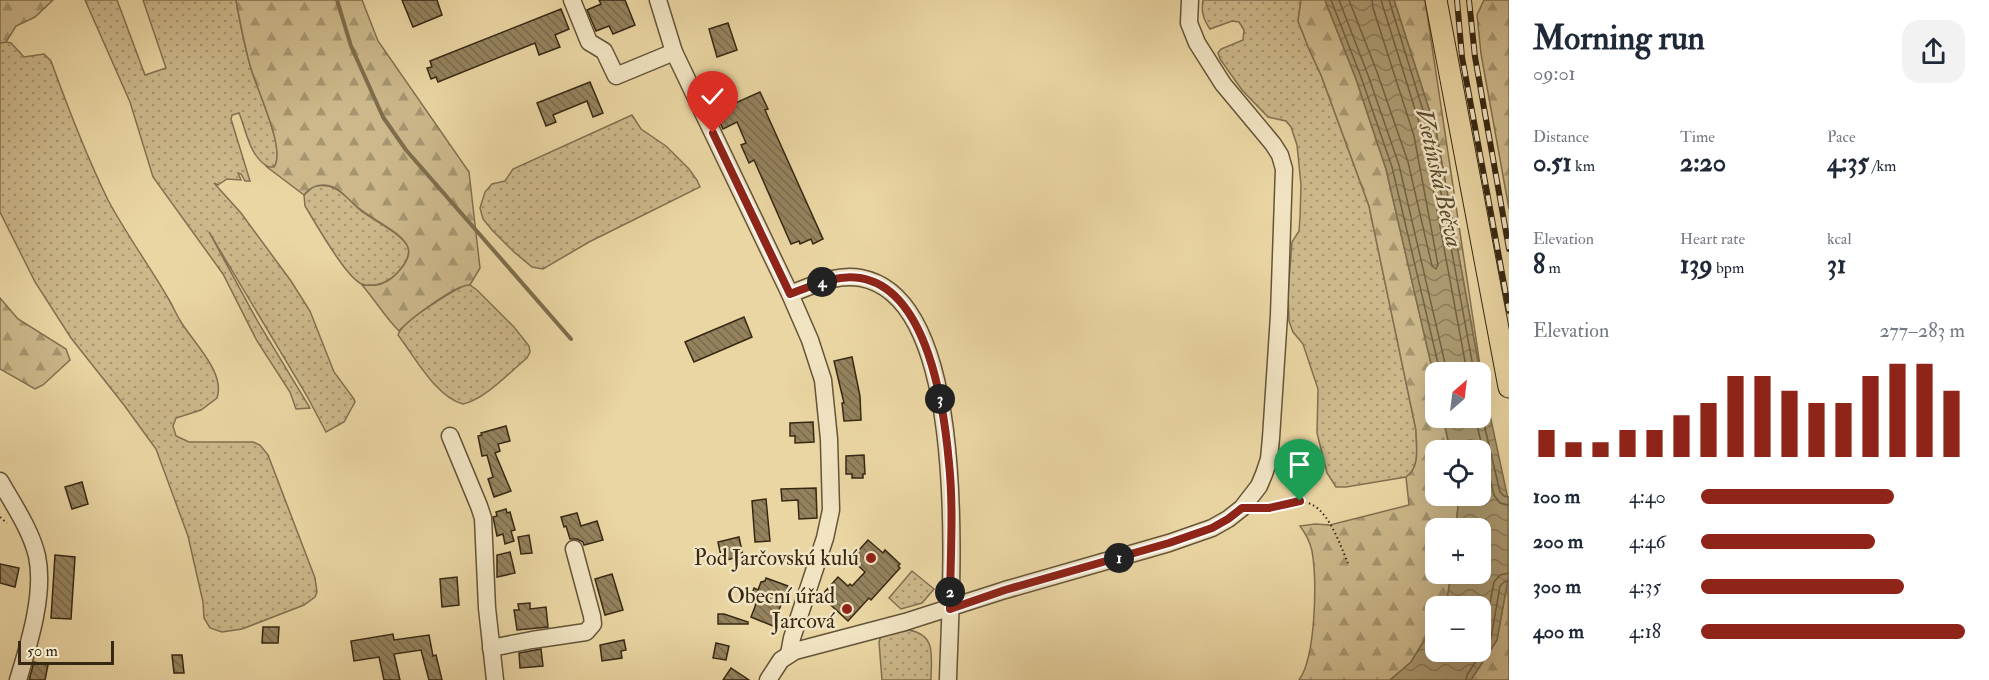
<!DOCTYPE html>
<html lang="en">
<head>
<meta charset="utf-8">
<style>
  body { margin:0; font-family:"IM FELL Double Pica",serif; background:#f2f2f3; color:#1f2937; height:100vh; display:flex; flex-direction:column; font-size:22px; white-space:nowrap }
  * { box-sizing:border-box; margin:0 }
  p { font-size:20px; color:#747a83 }
  .icon { flex:none; width:33px; height:33px; fill:none; stroke:currentColor; stroke-width:2; stroke-linecap:round; stroke-linejoin:round }
  .map { position:relative; flex:1; overflow:hidden }
  .drawer { display:flex; flex-direction:column; background:#fff; width:480px }
  .drawer>* { flex:none }
  .needle { width:39px; rotate:28deg }
  .fabs { position:absolute; left:1425px; top:362px; display:grid; gap:12px }
  .fabs a { display:grid; place-items:center; width:66px; height:66px; border-radius:12px; background:#fff; box-shadow:0 6px 24px #0002; font-size:30px }
  .scale { position:absolute; left:18px; bottom:15px; width:96px; box-sizing:border-box; padding-left:6px; border:3px solid #372814; border-top:0; font-size:16px; line-height:21px; white-space:nowrap; color:#372814; -webkit-text-stroke:4px #f1e4c3; paint-order:stroke }
  .pin { position:absolute; display:grid; place-items:center; width:51px; height:51px; color:#fff; margin:-62px -26px; border-radius:50% 50% 50% 0; rotate:-45deg; box-shadow:0 0 6px #0007 }
  .pin .icon { rotate:45deg }
  .km { position:absolute; width:30px; height:30px; margin:-15px; border-radius:50%; background:#222; color:#fff; font-size:16px; line-height:30px; text-align:center }
  .round { display:grid; place-items:center; flex:none; width:63px; height:63px; border-radius:18px; background:#f2f2f3 }
  .summary { display:flex; align-items:center; justify-content:space-between; height:102px; padding:0 24px }
  h1 { font-size:33px; font-weight:800; line-height:45px }
  .figures { display:grid; grid-template-columns:repeat(3,1fr); gap:9px; height:102px; padding:6px 24px }
  .figures div { display:grid; align-content:center }
  .figures b { font-size:26px; font-weight:800 }
  .figures small { font-size:16px; font-weight:400 }
  .figures p { font-size:16px }
  .chart { height:168px; padding:12px 24px }
  .chart p { display:flex; justify-content:space-between }
  .chart svg { width:100%; height:108px; margin-top:6px; stroke:#8f2418; stroke-width:6 }
  ul { padding:0 24px; list-style:none; font-size:20px }
  li { display:grid; grid-template-columns:96px 72px 1fr; align-items:center; height:45px }
  li i { height:15px; border-radius:8px; background:#8f2418 }
  main { display:flex; flex:1; min-height:0 }
  .map>svg:first-child { display:block }
</style>
</head>
<body>
<main>
<div class="map">
<svg width="1509" height="680" viewBox="0 0 1509 680">
  <defs>
    <pattern id="green-dots" width="8" height="8" patternUnits="userSpaceOnUse" patternTransform="scale(1.5)"><rect width="8" height="8" fill="#ccb88b"/><path d="M2 2h.1M6 6h.1" fill="none" stroke="#a69670" stroke-width="1.8" stroke-linecap="round"/></pattern>
    <pattern id="forest-firs" width="22" height="20" patternUnits="userSpaceOnUse" patternTransform="scale(1.5)"><rect width="22" height="20" fill="#ccb88b"/><path d="M5 1l3.5 6h-7zM16 11l3.5 6h-7z" fill="#a69670"/></pattern>
    <pattern id="water-waves" width="16" height="10" patternUnits="userSpaceOnUse" patternTransform="scale(1.5)"><rect width="16" height="10" fill="#ad9b72"/><path d="M0 5q4-4 8 0t8 0" fill="none" stroke="#8e7e5c"/></pattern>
    <pattern id="building-back-hatch" width="6" height="6" patternUnits="userSpaceOnUse" patternTransform="scale(1.5)"><rect width="6" height="6" fill="#94825e"/><path d="M-1 5l2 2M0 0l6 6M5-1l2 2" fill="none" stroke="#7a6a4c"/></pattern>
  </defs>
  <rect width="100%" height="100%" fill="#ead6a3"/>
  <filter id="stains"><feTurbulence type="fractalNoise" baseFrequency=".00333" numOctaves="4"/><feColorMatrix values="0 0 0 0 .2 0 0 0 0 .09 0 0 0 0 .02 0 0 0 .5 -.17"/></filter>
  <radialGradient id="worn" r=".72"><stop offset=".6" stop-color="#630" stop-opacity="0"/><stop offset="1" stop-color="#630" stop-opacity=".3"/></radialGradient>
  <g fill="url(#green-dots)" stroke="#827050" stroke-width="1.5">
    <path d="M85,0H117L145,75L166,68L143,0H236C240,22 244,43 250,65C255,86 287,150 274,167L270,168C249,157 247,132 239,113L232,115L231,119L250,181H245L241,174L238,173L241,180L227,179L218,185L214,183L241,213L291,281L310,311L334,372L354,399L355,402L344,422L326,432L307,396L209,232L258,322L310,408L296,409L290,392L257,341L223,274L153,177L130,102Z"/>
    <path d="M1203,0H1301L1298,21L1309,49L1321,75L1369,206L1416,430C1416,446 1421,467 1406,477L1346,487H1336L1327,473L1317,433L1318,389L1303,344L1293,332L1289,321L1288,293L1292,242L1299,231L1300,217L1301,185L1297,145L1291,127L1286,121L1268,117L1242,90L1220,59L1218,53L1221,49L1243,40L1244,30L1239,22L1232,21L1210,29C1203,19 1201,11 1203,0Z"/>
    <path d="M6,42L11,43L24,57L44,54L51,61C68,108 86,155 108,200C126,234 149,265 168,298C173,306 176,314 181,322C193,342 226,373 217,398L201,410L176,418L173,426L176,436L189,442H253L260,445L268,455L315,578L317,592L315,597L304,605L242,629L222,632L210,628L204,618L203,602L188,536L156,449L124,405L71,338L35,282L0,212V43Z"/>
    <polygon points="632,115 641,129 666,146 689,169 697,180 700,187 589,242 543,269 532,267 514,252 492,230 483,219 480,208 485,192 492,184 505,181 513,169"/>
    <path d="M314,186C322,185 329,185 336,189C347,194 354,206 364,213C375,221 403,235 408,247C411,256 404,265 399,271C391,281 374,289 362,284C346,278 315,222 305,206L304,195Z"/>
    <path d="M465,285H470L477,290L514,327L529,346L530,352L527,358C510,372 484,400 463,404C435,396 415,357 398,335C402,321 451,292 465,285Z"/>
    <polygon points="912,571 934,589 922,603 901,609 889,598"/>
    <path d="M909,630C937,635 931,657 931,680H882L879,642L881,636Z"/>
  </g>
  <g fill="url(#forest-firs)" stroke="#827050" stroke-width="1.5">
    <polygon points="0,0 53,0 35,17 16,26 6,42 0,43"/>
    <path d="M236,0H362L378,41L469,172L480,268L470,285C456,284 408,320 399,331C385,317 375,300 362,285C369,285 375,286 381,284C393,280 415,259 407,245C397,229 369,218 355,205C348,199 342,191 333,187C323,183 311,185 304,195L267,167H274C287,150 255,86 250,65C244,43 240,22 236,0Z"/>
    <path d="M1301,0H1325L1356,79L1386,169L1435,381L1436,417H1443L1450,450H1436V495L1459,496L1456,528H1436V573H1451L1447,604L1446,606H1436L1435,623L1411,662L1390,680H1299C1316,657 1317,580 1312,551C1310,542 1306,534 1300,526L1315,524L1330,525L1409,505L1406,477C1421,467 1416,446 1416,430L1369,206L1321,75L1309,49L1298,21Z"/>
    <polygon points="1394,0 1425,0 1486,405 1436,131"/>
    <polygon points="1484,0 1509,0 1509,209 1481,54 1477,15"/>
    <polygon points="0,298 18,319 66,349 70,360 43,385 35,389 0,369"/>
    <polygon points="1508,579 1509,680 1471,680 1497,640"/>
  </g>
  <g fill="url(#water-waves)" stroke="#7e6d4c" stroke-width="1.5">
    <polygon points="1325,0 1394,0 1436,131 1480,372 1436,372 1435,381 1386,169 1356,79"/>
    <polygon points="1481,373 1508,499 1508,579 1497,640 1471,680 1390,680 1411,662 1435,623 1436,651 1480,651 1480,606 1446,606 1451,573 1480,573 1480,528 1456,528 1459,495 1480,495 1480,450 1450,450 1443,417 1480,417"/>
  </g>
  <g fill="none" stroke-linecap="round" stroke-linejoin="round">
    <g stroke="#726243" stroke-width="1.5">
      <polyline points="1331,0 1361,77 1392,167 1440,372"/>
      <polyline points="1339,0 1368,75 1399,165 1447,372"/>
      <polyline points="1349,0 1377,72 1408,162 1432,266 1436,269 1438,265 1414,136 1373,8 1372,0"/>
      <polyline points="1381,0 1423,135 1467,372"/>
      <polyline points="1389,0 1430,133 1474,372"/>
      <polyline points="1480,407 1500,492 1504,496 1509,497"/>
      <polyline points="1475,417 1494,495 1500,503 1509,505"/>
      <polyline points="1480,641 1484,635 1494,582 1500,575 1509,573"/>
      <polyline points="1466,680 1467,675 1491,638 1500,586 1504,582 1509,581"/>
    </g>
    <polyline stroke="#7e6d4c" stroke-width="4" points="337,0 351,46 383,117 406,150 571,339"/>
  </g>
  <g fill="url(#building-back-hatch)" stroke="#372814" stroke-width="1.5">
    <polygon points="402,0 437,0 442,15 413,27"/>
    <polygon points="599,0 625,0 635,25 613,34 609,26 596,31 587,10 601,4"/>
    <polygon points="561,9 569,29 555,35 560,47 539,55 535,43 438,82 436,77 431,79 427,68 432,67 430,61"/>
    <polygon points="728,23 737,50 717,57 709,29"/>
    <polygon points="590,82 603,113 593,117 587,101 553,115 556,122 546,126 537,103"/>
    <polygon points="760,92 768,109 765,110 823,239 813,244 811,239 800,244 799,241 791,244 754,160 749,163 741,145 746,143 737,122 723,129 715,112"/>
    <polygon points="744,317 752,337 694,362 685,342"/>
    <polygon points="852,357 860,396 861,420 844,421 842,403 844,403 834,361"/>
    <polygon points="813,422 814,442 795,443 795,436 790,436 790,423"/>
    <polygon points="506,426 510,441 498,444 500,451 495,453 511,491 494,497 488,479 493,477 487,455 482,456 478,436 482,435 481,433"/>
    <polygon points="864,455 865,474 863,474 863,478 852,478 852,474 846,474 846,456"/>
    <polygon points="82,482 88,504 72,509 65,487"/>
    <polygon points="816,488 817,518 799,519 798,500 782,501 781,489"/>
    <polygon points="766,499 770,541 755,542 752,501"/>
    <polygon points="506,509 507,513 510,512 515,530 511,531 514,541 505,544 503,534 497,536 493,517 497,516 496,512"/>
    <polygon points="577,513 581,526 597,521 603,540 584,545 583,542 577,539 570,539 566,526 564,527 561,517"/>
    <polygon points="529,535 532,553 521,554 518,537"/>
    <polygon points="739,537 743,556 722,561 718,542"/>
    <polygon points="868,540 883,553 885,550 900,564 898,566 900,568 871,600 869,598 848,621 821,596 838,577 848,586 850,584 852,586 865,572 851,559"/>
    <polygon points="510,552 515,573 497,577 497,555"/>
    <polygon points="55,555 75,557 71,619 51,618"/>
    <polygon points="0,564 19,568 15,587 0,583"/>
    <polygon points="612,574 623,610 605,615 595,579"/>
    <polygon points="457,577 459,605 442,607 440,579"/>
    <polygon points="766,578 788,586 773,626 751,617 756,604 749,601 754,588 758,590 761,582 765,581"/>
    <polygon points="530,603 530,609 546,607 548,627 517,630 514,610 519,610 518,604"/>
    <polygon points="718,614 724,614 748,622 748,624 718,624"/>
    <polygon points="263,627 279,627 278,643 262,643"/>
    <polygon points="393,634 394,640 429,635 433,656 436,655 442,680 429,680 421,650 394,654 400,680 384,680 379,657 354,661 351,641"/>
    <polygon points="624,640 626,650 621,651 622,658 602,661 600,645"/>
    <polygon points="716,643 729,646 726,660 713,658"/>
    <polygon points="541,649 543,666 520,668 519,653"/>
    <polygon points="172,655 182,655 184,673 174,673"/>
    <polygon points="34,662 48,665 45,680 29,680"/>
    <polygon points="731,668 749,680 723,680"/>
  </g>
  <g fill="none" stroke-linecap="round" stroke-linejoin="round">
    <defs>
      <g id="minor">
        <polyline points="572,0 589,42 604,51 616,76 674,52"/>
        <polyline points="658,0 674,52 790,294 810,340 823,380 829,439 831,510 825,538 792,638 789,654"/>
        <path d="M790,294C812,286 836,273 861,278C974,299 950,595 948,680"/>
        <polyline points="450,436 479,506 483,518 487,608 495,680"/>
        <path d="M0,481C13,504 31,530 37,556C45,594 29,644 18,680"/>
        <polyline points="491,648 532,640 586,632 593,624 592,616 574,549"/>
        <polyline points="768,680 781,660 795,651 905,622 1005,590 1169,543 1212,528 1228,519 1242,508 1259,486 1264,474 1269,459 1271,438 1279,315 1284,169 1280,155 1273,144 1223,84 1197,43 1189,23 1190,0"/>
      </g>
      <polyline id="major" points="1436,0 1509,387"/>
    </defs>
    <use href="#minor" stroke="#645438" stroke-width="19"/>
    <use href="#major" stroke="#372814" stroke-width="23"/>
    <g stroke="#372814" stroke-width="2" stroke-dasharray="1.5 3" stroke-linecap="butt">
      <path d="M1260,508C1274,508 1288,501 1302,502C1327,503 1339,543 1348,563"/>
      <polyline points="0,517 7,523"/>
    </g>
    <use href="#minor" stroke="#f1e4c3" stroke-width="16"/>
    <use href="#major" stroke="#ead6a3" stroke-width="21"/>
    <defs>
      <g id="rail">
        <polyline points="1457,0 1462,57 1509,311"/>
        <polyline points="1469,0 1475,57 1509,249"/>
      </g>
    </defs>
    <use href="#rail" stroke="#372814" stroke-width="6"/>
    <use href="#rail" stroke="#f1e4c3" stroke-width="4" stroke-dasharray="11" stroke-linecap="butt"/>
  </g>
  <g fill="none" stroke-linecap="round" stroke-linejoin="round">
    <defs>
      <path id="route" d="M713,133L790,294C812,286 836,274 860,278C928,289 944,407 949,463C954,511 950,560 950,609L1005,590L1169,543L1212,528L1228,519L1242,508H1269L1300,501"/>
    </defs>
    <use href="#route" stroke="#fff" stroke-width="12"/>
    <use href="#route" stroke="#8f2418" stroke-width="8"/>
  </g>
  <g fill="#8f2418" stroke="#f1e4c3" stroke-width="2">
    <circle cx="871" cy="558" r="6"/>
    <circle cx="847" cy="609" r="6"/>
  </g>
  <g text-anchor="middle" dominant-baseline="central" stroke-width="5" stroke-linejoin="round" paint-order="stroke">
    <g font-size="22" fill="#372814" stroke="#f1e4c3" text-anchor="end">
      <text x="859" y="558">Pod Jarčovskú kulú</text>
      <text x="835" y="596">Obecní úřad<tspan x="835" dy="25">Jarcová</tspan></text>
    </g>
    <g font-size="24" font-style="italic" fill="#5a4a30" stroke="#f1e4c3">
      <text transform="translate(1439 178) rotate(77)">Vsetínská Bečva</text>
    </g>
  </g>
  <rect width="100%" height="100%" filter="url(#stains)"/>
  <rect width="100%" height="100%" fill="url(#worn)"/>
</svg>
<div class="fabs">
<a><svg class="needle" viewBox="-14 -14 28 28"><path d="M0-13l5 13h-10z" fill="#e53935"/><path d="M0 13l5-13h-10z" fill="#747a83"/></svg></a>
<a><svg class="icon" aria-label="locate" viewBox="0 0 24 24"><circle cx="12" cy="12" r="6"/><path d="M12 2v4M12 18v4M2 12h4M18 12h4"/></svg></a>
<a>+</a>
<a>−</a>
</div>
<div class="scale">50 m</div>
<div class="pin" style="left:1300px;top:501px;background:#1e9e55"><svg class="icon" aria-label="arrive" viewBox="0 0 24 24"><path d="M6 21V4h12l-3 4 3 4H6"/></svg></div>
<div class="pin" style="left:713px;top:133px;background:#d93025"><svg class="icon" aria-label="check" viewBox="0 0 24 24"><path d="M5 12l5 5 9-10"/></svg></div>
<b class="km" style="left:1119px;top:558px">1</b>
<b class="km" style="left:950px;top:592px">2</b>
<b class="km" style="left:940px;top:399px">3</b>
<b class="km" style="left:822px;top:282px">4</b>
</div>
<section class="drawer">
<div class="summary"><div><h1>Morning run</h1><p>09:01</p></div><a class="round"><svg class="icon" aria-label="share" viewBox="0 0 24 24"><path d="M12 15V3M7 8l5-5 5 5M5 13v7h14v-7"/></svg></a></div>
<div class="figures">
<div><p>Distance</p><b>0.51<small> km</small></b></div>
<div><p>Time</p><b>2:20</b></div>
<div><p>Pace</p><b>4:35<small> /km</small></b></div>
</div>
<div class="figures">
<div><p>Elevation</p><b>8<small> m</small></b></div>
<div><p>Heart rate</p><b>139<small> bpm</small></b></div>
<div><p>kcal</p><b>31</b></div>
</div>
<div class="chart"><p><span>Elevation</span>277–283 m</p>
<svg viewBox="0 0 160 44" preserveAspectRatio="none"><path d="M5 44V33M15 44V38M25 44V38M35 44V33M45 44V33M55 44V27M65 44V22M75 44V11M85 44V11M95 44V17M105 44V22M115 44V22M125 44V11M135 44V6M145 44V6M155 44V17"/></svg>
</div>
<ul>
<li><b>100 m</b>4:40<i style="width:73%"></i></li>
<li><b>200 m</b>4:46<i style="width:66%"></i></li>
<li><b>300 m</b>4:35<i style="width:77%"></i></li>
<li><b>400 m</b>4:18<i style="width:100%"></i></li>
</ul>
</section>
</main>
</body>
</html>
